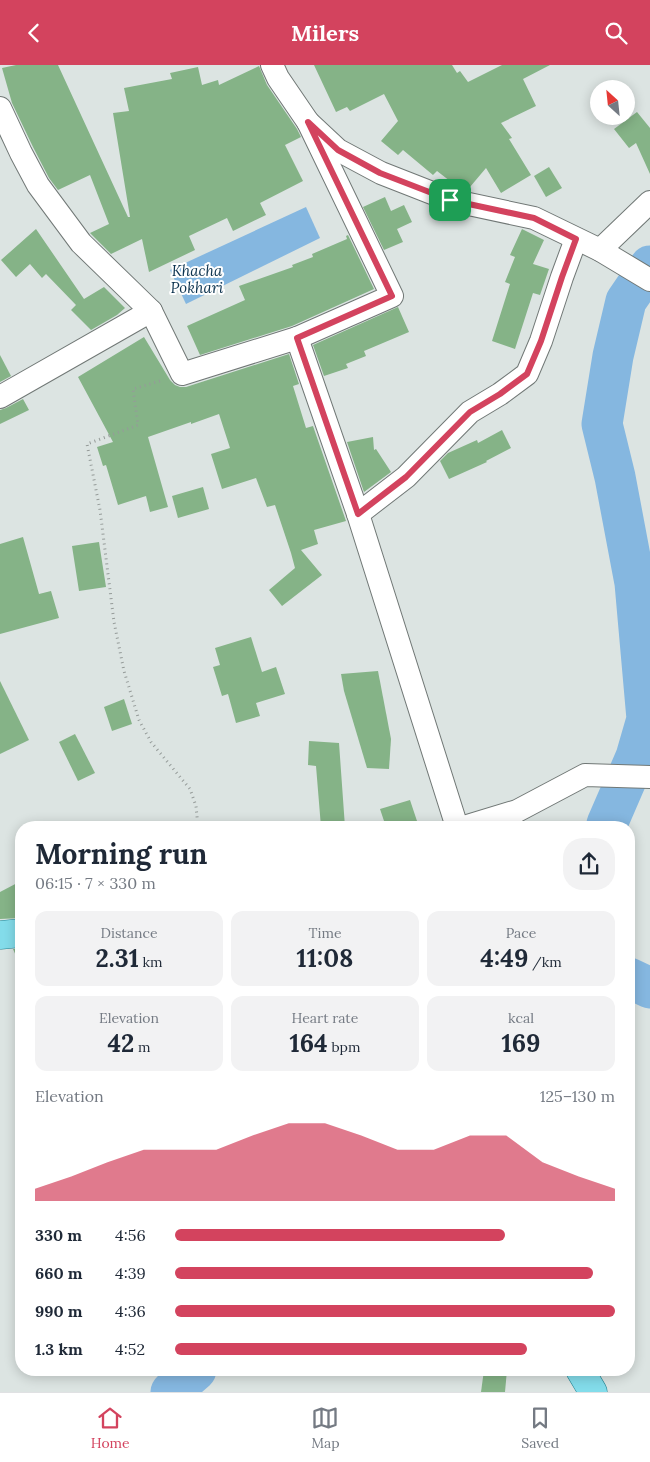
<!DOCTYPE html>
<html lang="en">
<head>
<meta charset="utf-8">
<style>
  body { margin:0; font-family:Lora,serif; background:#f2f2f3; color:#1f2937; height:100vh; display:flex; flex-direction:column; font-size:19px; white-space:nowrap }
  * { box-sizing:border-box; margin:0 }
  p { font-size:16px; color:#747a83 }
  .icon { flex:none; width:28px; height:28px; fill:none; stroke:currentColor; stroke-width:2; stroke-linecap:round; stroke-linejoin:round }
  .map { position:relative; flex:1; overflow:hidden }
  .panel { position:absolute; left:15px; top:756px; width:620px; height:555px; display:flex; flex-direction:column; background:#fff; border-radius:20px; box-shadow:0 2px 12px #0003 }
  .panel>* { flex:none }
  .needle { width:32px; rotate:333deg }
  .tools { position:absolute; left:590px; top:15px; display:grid; gap:10px }
  .tools a { display:grid; place-items:center; width:45px; height:45px; border-radius:50%; background:#fff; box-shadow:0 2px 12px #0003; font-size:25px }
  .pin { position:absolute; display:grid; place-items:center; width:42px; height:42px; color:#fff; margin:-21px; border-radius:10px; box-shadow:0 2px 8px #0006 }
  .round { display:grid; place-items:center; flex:none; width:52px; height:52px; border-radius:20px; background:#f2f2f3 }
  .summary { display:flex; align-items:center; justify-content:space-between; height:85px; padding:0 20px }
  h1 { font-size:28px; font-weight:700; line-height:38px }
  .metrics { display:grid; grid-template-columns:repeat(3,1fr); gap:8px; height:85px; padding:5px 20px }
  .metrics div { display:grid; align-content:center; border-radius:12px; background:#f2f2f3; text-align:center }
  .metrics b { font-size:25px; font-weight:700 }
  .metrics small { font-size:14px; font-weight:400 }
  .metrics p { font-size:14px }
  .chart { height:140px; padding:10px 20px }
  .chart p { display:flex; justify-content:space-between }
  .chart svg { width:100%; height:90px; margin-top:5px; fill:#d3435e; opacity:.7 }
  ul { padding:0 20px; list-style:none; font-size:16px }
  li { display:grid; grid-template-columns:80px 60px 1fr; align-items:center; height:38px }
  li i { height:12px; border-radius:6px; background:#d3435e }
  header { display:flex; justify-content:space-between; align-items:center; height:65px; padding:0 20px; background:#d3435e; color:#fff; font-size:22px; font-weight:700 }
  .dock { display:flex; justify-content:space-around; align-items:center; height:70px; border-top:1px solid #e0e1e3; background:#fff; font-size:14px; color:#747a83 }
  .dock a { display:grid; justify-items:center; gap:2px }
  .dock .selected { color:#d3435e }
  .map>svg:first-child { display:block }
</style>
</head>
<body>
<header><svg class="icon" aria-label="back" viewBox="0 0 24 24"><path d="M15 5l-7 7 7 7"/></svg>Milers<svg class="icon" aria-label="search" viewBox="0 0 24 24"><circle cx="10" cy="10" r="6"/><path d="M15 15l6 6"/></svg></header>
<div class="map">
<svg width="650" height="1327" viewBox="0 0 650 1327">
  <rect width="100%" height="100%" fill="#dce4e2"/>
  <polygon fill="#85b7e0" points="306,142 320,173 186,239 170,205"/>
  <g fill="none" stroke-linecap="round" stroke-linejoin="round">
    <g stroke="#85b7e0" stroke-width="41">
      <polyline points="607,762 607,759 636,692 647,654 635,518 615,412 602,359 613,291 626,236 650,201"/>
      <polyline points="629,913 650,923"/>
      <polyline points="171,1327 196,1305"/>
    </g>
  </g>
  <g fill="#85b387">
    <polygon points="16,0 58,0 128,152 130,152 113,48 129,46 124,23 172,14 170,8 198,2 202,20 218,15 219,20 259,1 267,20 297,64 301,72 285,80 303,116 260,138 266,150 233,166 227,153 189,171 195,185 149,207 142,174 111,189 90,168 109,159 90,110 58,125 49,113 33,82 12,38 2,3"/>
    <polygon points="314,0 452,0 457,8 460,6 468,17 502,0 550,0 523,14 536,41 501,58 512,73 509,74 531,110 501,128 486,103 470,122 465,118 461,124 459,123 437,106 433,110 403,85 398,90 381,76 398,56 384,29 350,46 347,42 336,47"/>
    <polygon points="637,47 650,63 650,109 636,78 629,83 614,64"/>
    <polygon points="549,102 562,123 546,132 534,111"/>
    <polygon points="385,132 391,146 404,140 412,157 397,164 403,177 384,185 363,142"/>
    <polygon points="36,164 84,234 104,222 125,243 117,250 91,265 71,245 76,240 46,209 42,213 30,199 16,212 1,195"/>
    <polygon points="522,164 544,175 533,199 549,204 540,230 533,228 515,284 492,276 510,219 505,217 515,192 510,190"/>
    <polygon points="348,170 374,224 292,261 200,290 187,261 245,235 239,221 293,202 292,200 313,192 312,189 347,174 346,171"/>
    <polygon points="398,242 409,267 364,286 366,291 346,299 348,303 324,311 313,280"/>
    <polygon points="144,272 170,315 175,320 180,322 186,322 289,289 299,319 293,321 306,363 313,361 346,456 314,465 318,479 301,485 322,510 282,541 269,525 295,503 291,488 275,440 267,442 256,413 222,424 211,389 230,383 219,349 191,359 191,357 148,372 168,442 150,447 146,431 118,440 106,400 103,401 97,382 113,377 78,312"/>
    <polygon points="0,290 11,311 0,317"/>
    <polygon points="23,334 29,345 0,359 0,345 6,343"/>
    <polygon points="502,365 511,383 486,396 487,397 449,414 440,396 448,388 477,375 478,378"/>
    <polygon points="373,372 374,385 376,384 391,407 364,427 347,377"/>
    <polygon points="203,422 209,444 178,453 172,431"/>
    <polygon points="23,472 39,529 51,526 59,553 0,569 0,479"/>
    <polygon points="99,477 106,522 79,526 72,481"/>
    <polygon points="251,572 262,607 276,602 285,629 256,638 260,651 236,658 228,629 222,631 213,602 220,600 215,583"/>
    <polygon points="378,606 391,674 389,704 367,703 344,626 341,609"/>
    <polygon points="0,616 29,675 0,689"/>
    <polygon points="124,634 132,659 112,666 104,642"/>
    <polygon points="75,669 95,708 78,716 59,677"/>
    <polygon points="309,676 339,678 345,762 321,762 316,701 308,700"/>
    <polygon points="410,735 419,762 386,762 380,744"/>
    <polygon points="21,816 21,853 0,854 0,827"/>
    <polygon points="13,884 21,884 21,902"/>
    <polygon points="484,1305 507,1305 505,1327 481,1327"/>
  </g>
  <g fill="none" stroke-linecap="round" stroke-linejoin="round">
    <defs>
      <g id="minor">
        <polyline points="272,0 278,13 308,57 338,85 381,108 450,135 534,153 600,185 650,215"/>
        <polyline points="0,43 21,88 38,120 81,178 151,246 182,309 297,273 392,231 308,57"/>
        <polyline points="600,185 650,137"/>
        <polyline points="297,273 358,449 457,762"/>
        <polyline points="0,332 151,246"/>
        <polyline points="358,449 406,412 470,347 500,329 527,309 541,276 562,212 576,174"/>
        <polyline points="464,762 517,746 585,710 650,712"/>
      </g>
      <g id="major">
        <polyline points="0,870 21,868"/>
        <polyline points="580,1305 593,1327"/>
      </g>
    </defs>
    <use href="#minor" stroke="#717876" stroke-width="24"/>
    <use href="#major" stroke="#248594" stroke-width="29"/>
    <polyline stroke="#959b99" stroke-width="3" stroke-dasharray="1 4" stroke-linecap="butt" points="160,316 133,324 138,360 87,379 100,445 114,557 124,606 139,655 151,677 190,724 196,741 198,762"/>
    <use href="#minor" stroke="#fff" stroke-width="22"/>
    <use href="#major" stroke="#83dcea" stroke-width="28"/>
  </g>
  <g fill="none" stroke-linecap="round" stroke-linejoin="round">
    <defs>
      <polygon id="route" points="308,57 338,85 380,108 450,135 534,153 576,174 562,212 541,276 527,309 500,329 470,347 406,412 358,449 297,273 392,231"/>
    </defs>
    <use href="#route" stroke="#fff" stroke-width="10"/>
    <use href="#route" stroke="#d3435e" stroke-width="6"/>
  </g>
  <g text-anchor="middle" dominant-baseline="central" stroke-width="4" stroke-linejoin="round" paint-order="stroke">
    <g font-size="15" font-style="italic" fill="#0b324e" stroke="#fff">
      <text x="197" y="205">Khacha<tspan x="197" dy="17">Pokhari</tspan></text>
    </g>
  </g>
</svg>
<div class="tools">
<a><svg class="needle" viewBox="-14 -14 28 28"><path d="M0-13l5 13h-10z" fill="#e53935"/><path d="M0 13l5-13h-10z" fill="#747a83"/></svg></a>
</div>
<div class="pin" style="left:450px;top:135px;background:#1e9e55"><svg class="icon" aria-label="arrive" viewBox="0 0 24 24"><path d="M6 21V4h12l-3 4 3 4H6"/></svg></div>
<section class="panel">
<div class="summary"><div><h1>Morning run</h1><p>06:15 · 7 × 330 m</p></div><a class="round"><svg class="icon" aria-label="share" viewBox="0 0 24 24"><path d="M12 15V3M7 8l5-5 5 5M5 13v7h14v-7"/></svg></a></div>
<div class="metrics">
<div><p>Distance</p><b>2.31<small> km</small></b></div>
<div><p>Time</p><b>11:08</b></div>
<div><p>Pace</p><b>4:49<small> /km</small></b></div>
</div>
<div class="metrics">
<div><p>Elevation</p><b>42<small> m</small></b></div>
<div><p>Heart rate</p><b>164<small> bpm</small></b></div>
<div><p>kcal</p><b>169</b></div>
</div>
<div class="chart"><p><span>Elevation</span>125–130 m</p>
<svg viewBox="0 0 160 44" preserveAspectRatio="none"><path d="M0 44V38L10 32L20 25L30 19L40 19L50 19L60 12L70 6L80 6L90 12L100 19L110 19L120 12L130 12L140 25L150 32L160 38V44z"/></svg>
</div>
<ul>
<li><b>330 m</b>4:56<i style="width:75%"></i></li>
<li><b>660 m</b>4:39<i style="width:95%"></i></li>
<li><b>990 m</b>4:36<i style="width:100%"></i></li>
<li><b>1.3 km</b>4:52<i style="width:80%"></i></li>
</ul>
</section>
</div>
<nav class="dock">
<a class="selected"><svg class="icon" aria-label="home" viewBox="0 0 24 24"><path d="M3 11l9-7 9 7M6 9v11h12V9"/></svg>Home</a>
<a><svg class="icon" aria-label="map" viewBox="0 0 24 24"><path d="M3 6l6-2 6 2 6-2v14l-6 2-6-2-6 2zM9 4v14M15 6v14"/></svg>Map</a>
<a><svg class="icon" aria-label="saved" viewBox="0 0 24 24"><path d="M7 4h10v16l-5-4-5 4z"/></svg>Saved</a>
</nav>
</body>
</html>
